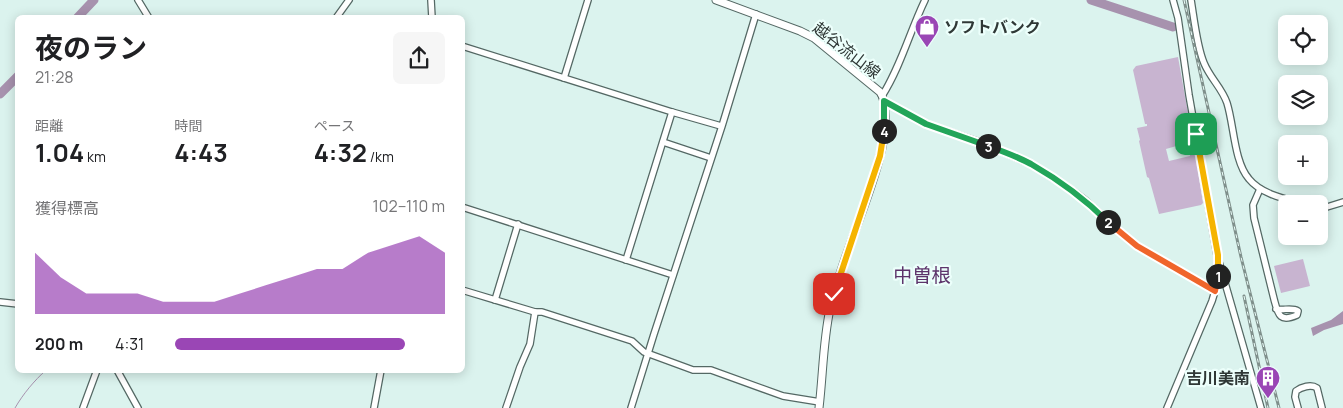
<!DOCTYPE html>
<html lang="ja">
<head>
<meta charset="utf-8">
<style>
  body { margin:0; font-family:Manrope,"Noto Sans JP",sans-serif; background:#f6f6f6; color:#202124; height:100vh; display:flex; flex-direction:column; font-size:19px; white-space:nowrap }
  * { box-sizing:border-box; margin:0 }
  p { font-size:16px; color:#757577 }
  .icon { flex:none; width:28px; height:28px; fill:none; stroke:currentColor; stroke-width:2; stroke-linecap:round; stroke-linejoin:round }
  .map { position:relative; flex:1; overflow:hidden }
  .drawer { position:absolute; left:15px; top:15px; width:450px; height:358px; display:flex; flex-direction:column; background:#fff; border-radius:8px; box-shadow:0 2px 12px #0003 }
  .drawer>* { flex:none }
  .tools { position:absolute; left:1278px; top:15px; display:grid; gap:10px }
  .tools a { display:grid; place-items:center; width:50px; height:50px; border-radius:8px; background:#fff; box-shadow:0 2px 12px #0003; font-size:25px }
  .pin { position:absolute; display:grid; place-items:center; width:42px; height:42px; color:#fff; margin:-21px; border-radius:10px; box-shadow:0 2px 8px #0006 }
  .km { position:absolute; width:25px; height:25px; margin:-12px; border-radius:50%; background:#222; color:#fff; font-size:14px; line-height:25px; text-align:center }
  .round { display:grid; place-items:center; flex:none; width:52px; height:52px; border-radius:8px; background:#f6f6f6 }
  .head { display:flex; align-items:center; justify-content:space-between; height:85px; padding:0 20px }
  h1 { font-size:28px; font-weight:700; line-height:38px }
  .figures { display:grid; grid-template-columns:repeat(3,1fr); gap:8px; height:85px; padding:5px 20px }
  .figures div { display:grid; align-content:center }
  .figures b { font-size:25px; font-weight:700 }
  .figures small { font-size:14px; font-weight:400 }
  .figures p { font-size:14px }
  .chart { height:140px; padding:10px 20px }
  .chart p { display:flex; justify-content:space-between }
  .chart svg { width:100%; height:90px; margin-top:5px; fill:#9a46b5; opacity:.7 }
  ul { padding:0 20px; list-style:none; font-size:16px }
  li { display:grid; grid-template-columns:80px 60px 1fr; align-items:center; height:38px }
  li i { height:12px; border-radius:6px; background:#9a46b5 }
  .map>svg:first-child { display:block }
</style>
</head>
<body>
<div class="map">
<svg width="1343" height="408" viewBox="0 0 1343 408">
  <rect width="100%" height="100%" fill="#dbf3ee"/>
  <g fill="#c8b4d0">
    <polygon points="1178,57 1188,113 1184,115 1184,118 1188,117 1193,146 1189,148 1188,145 1192,144 1188,130 1177,133 1180,145 1166,149 1169,161 1190,156 1190,153 1195,152 1203,203 1201,205 1159,214 1149,178 1147,177 1139,141 1140,140 1137,128 1147,126 1147,124 1145,124 1133,70 1136,66"/>
    <polygon points="1303,259 1310,286 1281,293 1274,266"/>
  </g>
  <polygon fill="#a792ae" points="1343,311 1343,324 1324,330 1313,336 1311,328 1331,320"/>
  <g fill="none" stroke-linecap="round" stroke-linejoin="round">
    <path stroke="#a792ae" stroke-width="1" d="M15,408C23,394 34,381 46,370"/>
    <g stroke="#a792ae" stroke-width="9">
      <polyline points="1091,0 1173,27"/>
      <polyline points="77,18 94,0"/>
      <polyline points="0,94 18,76"/>
    </g>
    <defs>
      <g id="minor">
        <polyline points="138,0 149,18"/>
        <polyline points="431,0 432,18"/>
        <polyline points="1173,0 1178,18 1189,95 1217,255 1261,408"/>
        <path d="M1191,0C1194,18 1197,47 1204,63C1210,78 1222,88 1227,103C1234,125 1234,162 1249,179C1261,194 1285,199 1304,204"/>
        <polyline points="336,18 349,0"/>
        <polyline points="462,46 672,112 721,126"/>
        <polyline points="564,78 588,0"/>
        <path d="M882,96C901,66 910,31 925,0"/>
        <polyline points="884,101 926,124 977,141 1031,164 1073,191 1085,200 1114,227 1137,246 1215,291"/>
        <polyline points="663,142 711,158"/>
        <path d="M1260,189L1253,205L1254,218L1274,299C1278,314 1279,323 1297,315L1298,311C1292,307 1283,311 1276,309"/>
        <polyline points="462,207 673,275"/>
        <polyline points="1319,207 1327,207 1343,202"/>
        <polyline points="626,260 672,112"/>
        <polyline points="462,290 535,312 542,312 632,341 644,352 693,370 711,370 783,396 820,402"/>
        <polyline points="495,300 518,224"/>
        <polyline points="0,302 18,304"/>
        <polyline points="117,370 138,408"/>
        <polyline points="83,408 97,370"/>
        <polyline points="374,408 381,370"/>
        <polyline points="506,408 520,367 530,344 535,312"/>
        <polyline points="631,408 654,334 722,126 756,14"/>
        <polyline points="1167,408 1212,301 1218,281 1218,262"/>
        <path d="M1298,408L1295,397L1296,391C1301,387 1311,384 1317,388L1322,408"/>
      </g>
      <path id="major" d="M716,0L800,31L814,38L880,92C889,104 884,142 880,156C867,208 842,256 830,309C823,341 823,375 819,408"/>
    </defs>
    <use href="#minor" stroke="#546864" stroke-width="8"/>
    <use href="#major" stroke="#546864" stroke-width="9"/>
    <use href="#minor" stroke="#fff" stroke-width="5.5"/>
    <use href="#major" stroke="#fff" stroke-width="7"/>
    <defs>
      <g id="rail">
        <polyline points="1184,0 1241,257 1279,408"/>
        <polyline points="1244,296 1268,408"/>
      </g>
    </defs>
    <use href="#rail" stroke="#7f8f8b" stroke-width="3"/>
    <use href="#rail" stroke="#ecfffb" stroke-width="1" stroke-dasharray="4" stroke-linecap="butt"/>
  </g>
  <g fill="none" stroke-linecap="round" stroke-linejoin="round">
    <defs>
      <polyline id="split-1" points="1196,134 1218,255 1218,276"/>
      <polyline id="split-2" points="1108,222 1137,246 1215,291 1218,276"/>
      <path id="split-3" d="M988,146C1002,151 1018,157 1031,164C1059,180 1085,199 1108,222"/>
      <polyline id="split-4" points="884,131 884,101 926,124 988,146"/>
      <polyline id="split-5" points="834,294 880,156 884,131"/>
    </defs>
    <use href="#split-1" stroke="#fff" stroke-width="10"/>
    <use href="#split-2" stroke="#fff" stroke-width="10"/>
    <use href="#split-3" stroke="#fff" stroke-width="10"/>
    <use href="#split-4" stroke="#fff" stroke-width="10"/>
    <use href="#split-5" stroke="#fff" stroke-width="10"/>
    <use href="#split-1" stroke="#f5b400" stroke-width="6"/>
    <use href="#split-2" stroke="#f0652b" stroke-width="6"/>
    <use href="#split-3" stroke="#22a559" stroke-width="6"/>
    <use href="#split-4" stroke="#22a559" stroke-width="6"/>
    <use href="#split-5" stroke="#f5b400" stroke-width="6"/>
  </g>
  <defs>
    <symbol id="shop-pin" viewBox="-11 -11 22 30"><path d="M0 17L-7.5 6A9.5 9.5 0 1 1 7.5 6Z" fill="#9a46b5" stroke="#ecfffb"/><path d="M-5-2.5h2.3a2.7 3.5 0 0 1 5.4 0H5L5.5 6h-11ZM-1.5-2.5h3a1.5 2.3 0 0 0-3 0Z" fill="#fff"/></symbol>
    <symbol id="building-pin" viewBox="-11 -11 22 30"><path d="M0 17L-7.5 6A9.5 9.5 0 1 1 7.5 6Z" fill="#9a46b5" stroke="#ecfffb"/><path d="M-4-6H4V6H1V3H-1V6H-4ZM-2.5-4.3h1.7v1.8h-1.7ZM.8-4.3h1.7v1.8H.8ZM-2.5-1h1.7V.8h-1.7ZM.8-1h1.7V.8H.8Z" fill="#fff"/></symbol>
  </defs>
  <g fill-rule="evenodd">
    <use href="#shop-pin" x="913" y="13" width="28" height="38"/>
    <use href="#building-pin" x="1254" y="364" width="28" height="38"/>
  </g>
  <g text-anchor="middle" dominant-baseline="central" stroke-width="4.5" stroke-linejoin="round" paint-order="stroke">
    <g font-size="16" font-weight="bold" fill="#2f3836" stroke="#ecfffb" text-anchor="start">
      <text x="944" y="27">ソフトバンク</text>
      <text x="1250" y="378" text-anchor="end">吉川美南</text>
    </g>
    <g font-size="16" fill="#2f3836" stroke="#ecfffb">
      <text transform="translate(847 50) rotate(38)">越谷流山線</text>
    </g>
    <g font-size="19" fill="#5d346b" stroke="#ecfffb">
      <text x="922" y="275">中曽根</text>
    </g>
  </g>
</svg>
<div class="tools">
<a><svg class="icon" aria-label="locate" viewBox="0 0 24 24"><circle cx="12" cy="12" r="6"/><path d="M12 2v4M12 18v4M2 12h4M18 12h4"/></svg></a>
<a><svg class="icon" aria-label="layers" viewBox="0 0 24 24"><path d="M12 4l9 5-9 5-9-5zM3 14l9 5 9-5"/></svg></a>
<a>+</a>
<a>−</a>
</div>
<div class="pin" style="left:1196px;top:134px;background:#1e9e55"><svg class="icon" aria-label="arrive" viewBox="0 0 24 24"><path d="M6 21V4h12l-3 4 3 4H6"/></svg></div>
<div class="pin" style="left:834px;top:294px;background:#d93025"><svg class="icon" aria-label="check" viewBox="0 0 24 24"><path d="M5 12l5 5 9-10"/></svg></div>
<b class="km" style="left:1218px;top:276px">1</b>
<b class="km" style="left:1108px;top:222px">2</b>
<b class="km" style="left:988px;top:146px">3</b>
<b class="km" style="left:884px;top:131px">4</b>
<section class="drawer">
<div class="head"><div><h1>夜のラン</h1><p>21:28</p></div><a class="round"><svg class="icon" aria-label="share" viewBox="0 0 24 24"><path d="M12 15V3M7 8l5-5 5 5M5 13v7h14v-7"/></svg></a></div>
<div class="figures">
<div><p>距離</p><b>1.04<small> km</small></b></div>
<div><p>時間</p><b>4:43</b></div>
<div><p>ペース</p><b>4:32<small> /km</small></b></div>
</div>
<div class="chart"><p><span>獲得標高</span>102–110 m</p>
<svg viewBox="0 0 160 44" preserveAspectRatio="none"><path d="M0 44V14L10 26L20 34L30 34L40 34L50 38L60 38L70 38L80 34L90 30L100 26L110 22L120 22L130 14L140 10L150 6L160 14V44z"/></svg>
</div>
<ul>
<li><b>200 m</b>4:31<i style="width:85%"></i></li>
</ul>
</section>
</div>
</body>
</html>
